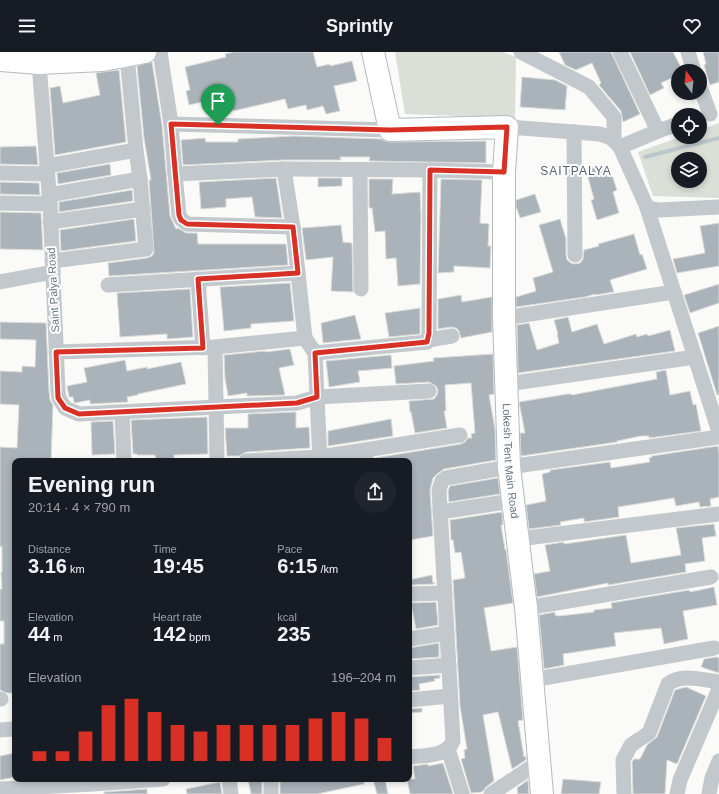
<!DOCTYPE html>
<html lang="en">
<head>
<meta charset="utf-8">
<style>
  body { margin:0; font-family:Arial,sans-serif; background:#20242c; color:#f1f3f6; height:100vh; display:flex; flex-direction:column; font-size:15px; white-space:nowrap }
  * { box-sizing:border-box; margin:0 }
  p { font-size:13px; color:#9ea1a6 }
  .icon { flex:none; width:22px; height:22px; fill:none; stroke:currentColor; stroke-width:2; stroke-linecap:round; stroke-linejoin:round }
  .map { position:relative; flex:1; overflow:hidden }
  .side { position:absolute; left:12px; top:406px; width:400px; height:324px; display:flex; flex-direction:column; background:#171b24; border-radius:8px; box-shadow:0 2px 6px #0003 }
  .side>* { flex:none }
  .needle { width:26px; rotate:345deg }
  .fabs { position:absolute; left:671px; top:12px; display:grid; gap:8px }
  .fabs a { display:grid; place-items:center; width:36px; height:36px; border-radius:50%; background:#171b24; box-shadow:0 2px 6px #0003; font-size:20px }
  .pin { position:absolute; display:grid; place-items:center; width:34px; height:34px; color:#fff; margin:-41px -17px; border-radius:50% 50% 50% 0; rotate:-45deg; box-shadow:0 0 4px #0007 }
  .pin .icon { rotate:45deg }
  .round { display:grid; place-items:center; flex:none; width:42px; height:42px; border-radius:21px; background:#20242c }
  .summary { display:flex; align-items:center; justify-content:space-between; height:68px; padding:0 16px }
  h1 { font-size:22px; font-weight:800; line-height:30px }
  .metrics { display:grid; grid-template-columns:repeat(3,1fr); gap:6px; height:68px; padding:4px 16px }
  .metrics div { display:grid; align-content:center }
  .metrics b { font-size:20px; font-weight:800 }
  .metrics small { font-size:11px; font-weight:400 }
  .metrics p { font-size:11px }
  .chart { height:112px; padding:8px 16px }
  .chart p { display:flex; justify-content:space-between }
  .chart svg { width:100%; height:72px; margin-top:4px; stroke:#d93025; stroke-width:6 }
  header { display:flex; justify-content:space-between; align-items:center; height:52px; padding:0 16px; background:#171b24; font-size:18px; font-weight:800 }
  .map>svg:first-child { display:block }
</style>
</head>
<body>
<header><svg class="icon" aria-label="menu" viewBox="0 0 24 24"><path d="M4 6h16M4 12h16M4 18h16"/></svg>Sprintly<svg class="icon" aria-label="heart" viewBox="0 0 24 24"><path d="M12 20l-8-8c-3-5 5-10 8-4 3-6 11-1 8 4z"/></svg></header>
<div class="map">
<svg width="719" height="742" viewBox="0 0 719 742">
  <rect width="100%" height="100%" fill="#fafaf8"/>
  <g fill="#dadfd7" fill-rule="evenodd">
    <polygon points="395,0 503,0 516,5 515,66 405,62"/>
    <path d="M719,71V146L653,144L638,100L680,85H700V78ZM678,107H700V129H678Z"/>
  </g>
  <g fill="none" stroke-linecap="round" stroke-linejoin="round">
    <polyline stroke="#bbc7cb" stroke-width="4" points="645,105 719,86"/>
  </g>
  <g fill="#aab3b9" stroke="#dcdcda">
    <polygon points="234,0 313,0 317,15 330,12 330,14 352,9 357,29 334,34 340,59 326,62 323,54 307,58 306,53 288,57 285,47 233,59 230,47 208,52 207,49 189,53 186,39 190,38 185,15 226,5 225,2"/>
    <polygon points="559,0 611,0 640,62 623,70 621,59 599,33 601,31 592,11 576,18 565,13"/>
    <polygon points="630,0 673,0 683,19 678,19 678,23 661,31 664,36 650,43"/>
    <polygon points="703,0 719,0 719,30 710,33 704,13 706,12"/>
    <polygon points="152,10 162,73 170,164 176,177 178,176 186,181 197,181 198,192 286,192 288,213 109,224 108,211 147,206 152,204 154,200 149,128 151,128 144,86 137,14"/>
    <polygon points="119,18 126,90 55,103 50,36 60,34 63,51 100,43 96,21"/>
    <polygon points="522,25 555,28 567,34 565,58 520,55"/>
    <polygon points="294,84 381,87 385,89 390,90 486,89 486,111 369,109 370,105 340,105 341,108 284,108 183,113 181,88 205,86 206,90 238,90 238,87"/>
    <polygon points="36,94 38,113 0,112 0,95"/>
    <polygon points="110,112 111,123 58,132 57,121"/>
    <polygon points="604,113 607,125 612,123 617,138 613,140 619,161 597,168 591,148 594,147 586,118"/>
    <polygon points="276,126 282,166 255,165 252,145 226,147 226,155 201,157 199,130"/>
    <polygon points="318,126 342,126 342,134 318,135"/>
    <polygon points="369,127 393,127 392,142 420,140 421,163 420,232 398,234 396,206 386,207 385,179 375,180 372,156 369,156"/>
    <polygon points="441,127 482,128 480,171 489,172 488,194 491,194 490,216 454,214 454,220 438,221"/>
    <polygon points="0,130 39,131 40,143 0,142"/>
    <polygon points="132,138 133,149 59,160 59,150"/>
    <polygon points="535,142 541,160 520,166 516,154 516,148"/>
    <polygon points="0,160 41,161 43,198 0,197"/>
    <polygon points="134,167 136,189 61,199 60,178"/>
    <polygon points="560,167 566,187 566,203 567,208 571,211 575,212 580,211 583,207 584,198 599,194 598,192 634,182 640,203 642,202 647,217 610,228 614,240 595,243 595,242 585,245 516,255 516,245 536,239 533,226 553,220 539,173"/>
    <polygon points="719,171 719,214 677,221 673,207 705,201 700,174"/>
    <polygon points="341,173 343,190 352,191 353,240 331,239 333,205 306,208 302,176"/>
    <polygon points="290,231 294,269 251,272 251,276 224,279 220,235"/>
    <polygon points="719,232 719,251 690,261 684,243"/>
    <polygon points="190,237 193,285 167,287 167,282 120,285 117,241"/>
    <polygon points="461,243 462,250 492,245 492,280 461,286 459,279 456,276 451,275 438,277 438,247"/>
    <polygon points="420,256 420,282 389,285 385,261"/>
    <polygon points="355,263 361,287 323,291 321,271"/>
    <polygon points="568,265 572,280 597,272 604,292 636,282 637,285 647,282 648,284 670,278 675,299 518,321 517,273 529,271 537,298 559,291 557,282 558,282 554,268"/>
    <polygon points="0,270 46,271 49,339 50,348 53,353 51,409 15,409 15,641 7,641 0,638 0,592 4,592 4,569 0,569 0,537 2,537 1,520 2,520 2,494 0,495 0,395 17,396 19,353 0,352 0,319 22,320 22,314 35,315 36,288 0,287"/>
    <polygon points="719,274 719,343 717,343 698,281"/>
    <polygon points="290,297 294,313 279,316 285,343 247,344 247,341 228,344 225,326 224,303 265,299 265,300"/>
    <polygon points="493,302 494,342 489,343 495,377 496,408 444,417 437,422 433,426 430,438 433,484 410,488 409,482 409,409 375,409 375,406 461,392 465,390 468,386 472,386 471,382 475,381 471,331 445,333 446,359 444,359 447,376 415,381 411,360 410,360 409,349 434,347 437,343 438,338 436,334 429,330 396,332 394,314 434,309 433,306"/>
    <polygon points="391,303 392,316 358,319 360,330 329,335 326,309"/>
    <polygon points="125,308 127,319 147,315 147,317 181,310 186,332 138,342 138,343 127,345 128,350 90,352 90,348 75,351 74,350 73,345 69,345 67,334 87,330 84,316"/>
    <polygon points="666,318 670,343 690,339 693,353 696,352 701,379 649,386 649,384 641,384 617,389 617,390 521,404 520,381 525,381 519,350 567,342 571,342 572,343 657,327 656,320"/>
    <polygon points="296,360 296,376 309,375 310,396 246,400 239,404 227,404 225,376 248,376 248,362"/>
    <polygon points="207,365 208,402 174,403 174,407 156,407 155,403 137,403 137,402 133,402 131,368"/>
    <polygon points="391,367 393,384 328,394 328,379"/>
    <polygon points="113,369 115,402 92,403 91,370"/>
    <polygon points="718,394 719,402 719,445 710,447 711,454 700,455 699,450 676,454 674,446 618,455 619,465 584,470 584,466 560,470 561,473 529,477 526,453 546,449 542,422 550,420 550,418 610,410 611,416 650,410 649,406 652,405 652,404"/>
    <polygon points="498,426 500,442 449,450 448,439 450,434"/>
    <polygon points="502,460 503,473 501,473 505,498 506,497 513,551 484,556 491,599 517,595 523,668 518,669 524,705 526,704 526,708 512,717 498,660 483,663 494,729 486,735 482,740 471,741 461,707 465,706 464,698 467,697 460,654 453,528 465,526 461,500 455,501 453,488 451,488 450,468"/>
    <polygon points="714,472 716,484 702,486 705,509 685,512 686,520 608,533 608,531 537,545 534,522 550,519 545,493 564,490 564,492 626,483 631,511 681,503 676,476"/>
    <polygon points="432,523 433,531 435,531 435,532 410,533 409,528"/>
    <polygon points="714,535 717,553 683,559 688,587 664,592 661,576 614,581 616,594 563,602 564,613 544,617 539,563 555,560 555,563 559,564 594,560 594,558 612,556 611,551 689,538 690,540"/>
    <polygon points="436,550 438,573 416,577 411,551"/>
    <polygon points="439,591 439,605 409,607 409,596"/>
    <polygon points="716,605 719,606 719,621 701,615 704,607"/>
    <polygon points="440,623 440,626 434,627 435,629 419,632 420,638 409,639 409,625"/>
    <polygon points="686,635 706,644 677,712 667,708 665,742 633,742 632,710 634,707 640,707 647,693 657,685 675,638"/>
    <polygon points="422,656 422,660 409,661 409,657"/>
    <polygon points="15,701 15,725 0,728 0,704"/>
    <polygon points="443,711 453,742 410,742 407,727 415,727 413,714 428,712 428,714"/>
    <polygon points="248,727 262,727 262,742 251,742"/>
    <polygon points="280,727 364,727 364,732 317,742 280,742"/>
    <polygon points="373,727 385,727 388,742 377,742"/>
    <polygon points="563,727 601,730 599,742 561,742"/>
    <polygon points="528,728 529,742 518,742 517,736"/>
    <polygon points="220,730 222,742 187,742 186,737"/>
    <polygon points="147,737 147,742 104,742 104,740"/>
  </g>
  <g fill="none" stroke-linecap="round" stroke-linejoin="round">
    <defs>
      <g id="secondary">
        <path id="s1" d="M373,0L390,78L507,75L504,120V266L509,415L526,556L542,742"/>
        <polyline points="0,8 39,11 103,8 145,0"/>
      </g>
    </defs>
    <use href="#secondary" stroke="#b3babf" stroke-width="24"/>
    <g stroke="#c3c8cc" stroke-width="15">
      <polyline points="160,0 171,72 390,78"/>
      <polyline points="521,0 589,35 614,65 614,88"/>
      <polyline points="620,0 658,79"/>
      <polyline points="688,0 694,19"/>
      <polyline points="127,4 136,98"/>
      <polyline points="39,11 50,152"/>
      <polyline points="700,35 710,62"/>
      <polyline points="171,72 175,122 284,117 293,175 305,286"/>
      <polyline points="507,75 600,82 611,86 620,95 646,153 719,380"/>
      <polyline points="574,80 575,203"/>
      <polyline points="620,95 658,79 678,72"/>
      <polyline points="47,114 136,98 140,127 146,197 52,209"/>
      <polyline points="284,117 430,118"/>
      <polyline points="360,118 361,237"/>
      <polyline points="0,121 47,122"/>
      <polyline points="175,122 179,163 181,167 187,172 293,175"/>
      <polyline points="49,143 140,127"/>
      <polyline points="0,151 50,152 58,339 59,346 65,356 79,362 297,351 317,345 429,339"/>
      <polyline points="646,153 651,157 659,158 719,155"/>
      <polyline points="50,170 143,157"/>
      <polyline points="198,227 203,296"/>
      <polyline points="0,230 53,220"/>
      <polyline points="108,233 298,221"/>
      <polyline points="504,266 674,240"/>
      <polyline points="428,288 452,284"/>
      <polyline points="215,295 217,409"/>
      <polyline points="56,300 215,295 305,286 315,301 320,409"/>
      <polyline points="315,301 427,290 429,281 430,118 504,120"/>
      <polyline points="507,332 695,305"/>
      <polyline points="122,360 124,409"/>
      <polyline points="365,398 460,383"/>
      <polyline points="246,409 319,405 365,398 366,409"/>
      <polyline points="440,460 513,449"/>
      <polyline points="518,487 719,462"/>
      <polyline points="409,542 445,541"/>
      <polyline points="526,556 711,525"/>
      <polyline points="409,587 447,581"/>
      <polyline points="409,616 449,613"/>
      <polyline points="532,628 714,596"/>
      <polyline points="0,647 1,647"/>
      <polyline points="409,648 450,644"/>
      <polyline points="0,678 13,677"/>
      <polyline points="448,697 462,741"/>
      <path d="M409,705C424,703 447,705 453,689L439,438L442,429L446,426L509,415L719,385"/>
      <polyline points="229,727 231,742"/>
      <polyline points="271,727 271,742"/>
      <polyline points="0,737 93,732 163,727"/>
      <polyline points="491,742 539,710"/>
      <path d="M624,742L623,708L631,693L649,681L668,632C681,621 703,628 719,630"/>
      <polyline points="677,742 680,728 719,637"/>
      <polyline points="709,742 712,726 719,709"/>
    </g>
    <use href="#secondary" stroke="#fff" stroke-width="22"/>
  </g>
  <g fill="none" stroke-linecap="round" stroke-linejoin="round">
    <defs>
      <polygon id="route" points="171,72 390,78 507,75 504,120 430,118 429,281 427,290 315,301 317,345 297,351 79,362 65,356 58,346 56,300 203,296 198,227 298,221 293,175 187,172 181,168 179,163"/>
    </defs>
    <use href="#route" stroke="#fff" stroke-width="8"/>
    <use href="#route" stroke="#d93025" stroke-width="5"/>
  </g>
  <g text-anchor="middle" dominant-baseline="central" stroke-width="4" stroke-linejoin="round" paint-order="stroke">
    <g font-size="11" fill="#657683" stroke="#fff">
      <text transform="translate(53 238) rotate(-93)">Saint Palya Road</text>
      <text stroke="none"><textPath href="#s1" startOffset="531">Lokesh Tent Main Road</textPath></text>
    </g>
    <g font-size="12" letter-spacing="1" fill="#57646e" stroke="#fff">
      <text x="576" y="119">SAITPALYA</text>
    </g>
  </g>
</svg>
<div class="fabs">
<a><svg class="needle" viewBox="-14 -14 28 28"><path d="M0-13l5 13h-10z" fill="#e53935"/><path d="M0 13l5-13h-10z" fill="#9ea1a6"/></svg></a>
<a><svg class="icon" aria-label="locate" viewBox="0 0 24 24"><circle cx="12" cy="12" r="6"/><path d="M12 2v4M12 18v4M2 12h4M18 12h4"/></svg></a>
<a><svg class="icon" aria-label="layers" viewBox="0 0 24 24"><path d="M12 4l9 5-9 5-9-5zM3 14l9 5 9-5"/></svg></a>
</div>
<div class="pin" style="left:218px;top:73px;background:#1e9e55"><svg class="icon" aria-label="arrive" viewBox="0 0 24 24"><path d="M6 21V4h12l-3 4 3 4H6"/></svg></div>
<section class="side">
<div class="summary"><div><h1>Evening run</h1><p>20:14 · 4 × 790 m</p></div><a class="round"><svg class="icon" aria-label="share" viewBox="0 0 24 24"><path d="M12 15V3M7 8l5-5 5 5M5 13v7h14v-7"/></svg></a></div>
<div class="metrics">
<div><p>Distance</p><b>3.16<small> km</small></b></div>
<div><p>Time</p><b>19:45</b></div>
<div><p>Pace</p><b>6:15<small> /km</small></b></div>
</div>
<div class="metrics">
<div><p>Elevation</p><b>44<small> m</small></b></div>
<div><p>Heart rate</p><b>142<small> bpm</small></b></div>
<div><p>kcal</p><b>235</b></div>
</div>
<div class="chart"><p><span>Elevation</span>196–204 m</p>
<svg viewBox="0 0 160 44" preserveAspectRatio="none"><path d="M5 44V38M15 44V38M25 44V26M35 44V10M45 44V6M55 44V14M65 44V22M75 44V26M85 44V22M95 44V22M105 44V22M115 44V22M125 44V18M135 44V14M145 44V18M155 44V30"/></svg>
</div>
</section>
</div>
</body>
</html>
